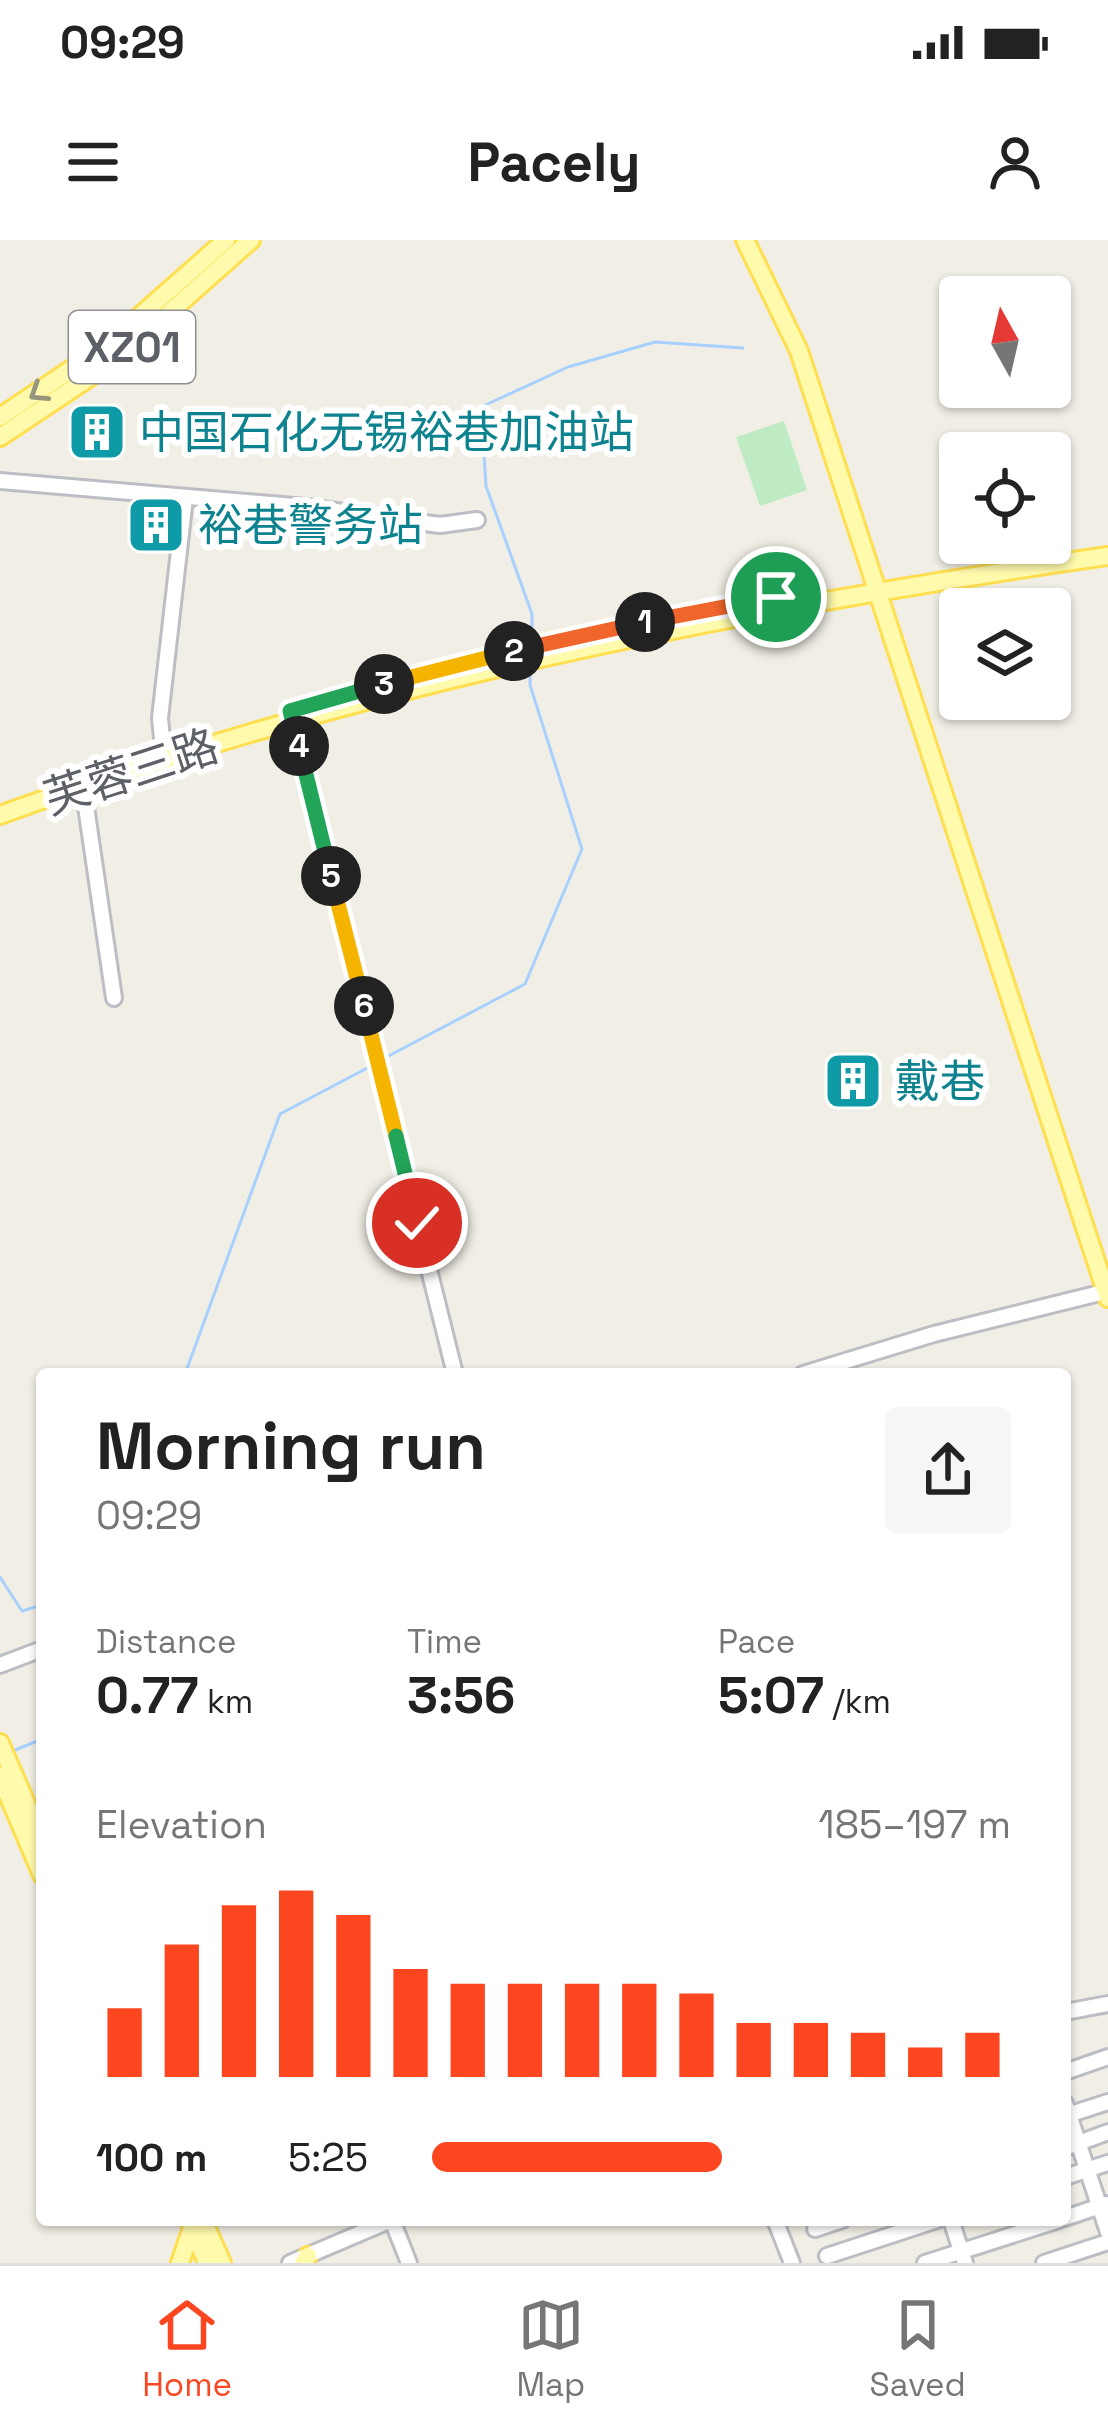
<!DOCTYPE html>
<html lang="en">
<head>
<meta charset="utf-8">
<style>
  body { margin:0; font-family:"Space Grotesk","Noto Sans SC",sans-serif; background:#f6f6f6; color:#222; height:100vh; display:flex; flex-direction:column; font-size:45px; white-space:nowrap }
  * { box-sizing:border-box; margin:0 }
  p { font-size:39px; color:#767676 }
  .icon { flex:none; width:66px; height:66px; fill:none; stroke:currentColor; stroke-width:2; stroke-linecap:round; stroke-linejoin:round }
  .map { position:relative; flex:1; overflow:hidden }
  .drawer { position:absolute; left:36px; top:1128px; width:1035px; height:858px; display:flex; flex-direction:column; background:#fff; border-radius:12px; box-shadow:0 3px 9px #0004 }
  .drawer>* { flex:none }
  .needle { width:78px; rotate:352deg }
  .controls { position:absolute; left:939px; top:36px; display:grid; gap:24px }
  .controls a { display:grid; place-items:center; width:132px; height:132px; border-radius:12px; background:#fff; box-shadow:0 3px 9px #0004; font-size:60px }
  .pin { position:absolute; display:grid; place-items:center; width:102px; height:102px; color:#fff; margin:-51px; border:6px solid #fff; border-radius:50%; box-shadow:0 3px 12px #0007 }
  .km { position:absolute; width:60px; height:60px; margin:-30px; border-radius:50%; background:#222; color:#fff; font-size:33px; line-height:60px; text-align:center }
  .round { display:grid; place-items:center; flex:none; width:126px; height:126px; border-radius:12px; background:#f6f6f6 }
  .summary { display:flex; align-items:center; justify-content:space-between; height:204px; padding:0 60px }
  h1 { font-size:66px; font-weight:800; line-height:90px }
  .metrics { display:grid; grid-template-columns:repeat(3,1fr); gap:18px; height:204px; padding:12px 60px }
  .metrics div { display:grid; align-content:center }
  .metrics b { font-size:51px; font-weight:800 }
  .metrics small { font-size:33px; font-weight:400 }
  .metrics p { font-size:33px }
  .chart { height:336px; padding:24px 60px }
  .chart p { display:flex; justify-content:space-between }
  .chart svg { width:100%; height:216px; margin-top:12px; stroke:#fc4620; stroke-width:6 }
  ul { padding:0 60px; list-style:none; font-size:39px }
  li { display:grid; grid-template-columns:192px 144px 1fr; align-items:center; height:90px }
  li i { height:30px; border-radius:15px; background:#fc4620 }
  .status { display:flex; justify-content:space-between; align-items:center; height:84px; padding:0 60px; background:#fff; direction:ltr }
  .status svg { height:33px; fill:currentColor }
  header { display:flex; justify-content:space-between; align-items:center; height:156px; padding:0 60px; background:#fff; font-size:54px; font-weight:800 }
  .tabs { display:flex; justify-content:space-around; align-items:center; height:168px; border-top:3px solid #e0e0e0; background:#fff; font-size:33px; color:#767676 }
  .tabs a { display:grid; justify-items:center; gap:6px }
  .tabs .selected { color:#fc4620 }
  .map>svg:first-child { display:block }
</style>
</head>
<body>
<div class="status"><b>09:29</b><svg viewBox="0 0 49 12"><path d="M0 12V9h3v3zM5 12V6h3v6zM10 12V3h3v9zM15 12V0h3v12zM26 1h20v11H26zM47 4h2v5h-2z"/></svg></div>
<header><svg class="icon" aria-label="menu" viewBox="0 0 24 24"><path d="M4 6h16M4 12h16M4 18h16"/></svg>Pacely<svg class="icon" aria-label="person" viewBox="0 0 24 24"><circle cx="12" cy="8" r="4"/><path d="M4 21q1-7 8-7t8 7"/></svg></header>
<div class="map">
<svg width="1108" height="2023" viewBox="0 0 1108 2023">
  <rect width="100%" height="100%" fill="#f1efe5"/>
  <polygon fill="#bfebc3" points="784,181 807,250 760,266 736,197"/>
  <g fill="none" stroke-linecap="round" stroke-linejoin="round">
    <g stroke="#a7d0ff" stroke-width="3">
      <polyline points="532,398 532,374 486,246 481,167 568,127 655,102 743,108"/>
      <polyline points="381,820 525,744 582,609 530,445 530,425"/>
      <polyline points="185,1134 280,874 373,825"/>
      <polyline points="0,1337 22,1371 42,1365"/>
      <polyline points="13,1511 42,1499"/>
    </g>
    <defs>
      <g id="minor">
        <polyline points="0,241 306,267 440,285 477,280"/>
        <polyline points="290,471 455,1134"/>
        <polyline points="163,509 160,478 185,258"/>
        <polyline points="83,546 114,758"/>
        <polyline points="803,1134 934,1094 1108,1051"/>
        <polyline points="0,1425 42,1409"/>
        <polyline points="1065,1772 1108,1764"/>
        <polyline points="1065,1832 1108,1817"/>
        <polyline points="1065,1863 1108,1992"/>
        <polyline points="1065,1876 1108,1862"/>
        <polyline points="1065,1908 1108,1892"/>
        <polyline points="1065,1937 1108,1923"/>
        <polyline points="1065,1978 1106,1964"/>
        <polyline points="392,1980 409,2023"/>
        <polyline points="775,1980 792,2023"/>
        <polyline points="951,1980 965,2023"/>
        <polyline points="815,1989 842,1980"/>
        <polyline points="827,2016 937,1980"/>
        <polyline points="290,2023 391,1980"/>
        <polyline points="925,2023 1059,1980"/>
        <polyline points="1044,2023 1108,2002"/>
      </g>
      <g id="major">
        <polyline points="745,0 799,111 1108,1058"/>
        <polyline points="0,177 106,106 226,0"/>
        <polyline points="0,197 117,119 251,0"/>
        <polyline points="530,406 769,358"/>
        <path d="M0,575C359,444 731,370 1108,316"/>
        <polyline points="0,1503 42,1600"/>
        <polyline points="0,1536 42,1635"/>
        <polyline points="189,1980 207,2023"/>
        <polyline points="203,1980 222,2023"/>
        <polyline points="180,2023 192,1988"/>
        <polyline points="303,2023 308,2016"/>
      </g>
    </defs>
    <use href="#minor" stroke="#bdbec5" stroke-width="20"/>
    <use href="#major" stroke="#ffdf50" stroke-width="22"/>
    <use href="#minor" stroke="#fff" stroke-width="14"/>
    <use href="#major" stroke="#fffaac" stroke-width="16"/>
  </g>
  <defs><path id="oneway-chevron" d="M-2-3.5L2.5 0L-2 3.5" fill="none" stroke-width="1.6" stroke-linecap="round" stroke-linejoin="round" transform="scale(3)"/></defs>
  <use stroke="#96967f" href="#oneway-chevron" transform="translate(38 153) rotate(147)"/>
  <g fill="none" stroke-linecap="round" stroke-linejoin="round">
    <defs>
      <polyline id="split-1" points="645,382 776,357"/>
      <polyline id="split-2" points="514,411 645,382"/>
      <polyline id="split-3" points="384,444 514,411"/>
      <polyline id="split-4" points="299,506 290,471 384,444"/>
      <polyline id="split-5" points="299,506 331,636"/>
      <polyline id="split-6" points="331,636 364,766"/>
      <polyline id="split-7" points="364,766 396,896"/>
      <polyline id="split-8" points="396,896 417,983"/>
    </defs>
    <use href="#split-1" stroke="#fff" stroke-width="24"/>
    <use href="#split-2" stroke="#fff" stroke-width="24"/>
    <use href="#split-3" stroke="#fff" stroke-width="24"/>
    <use href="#split-4" stroke="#fff" stroke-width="24"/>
    <use href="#split-5" stroke="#fff" stroke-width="24"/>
    <use href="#split-6" stroke="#fff" stroke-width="24"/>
    <use href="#split-7" stroke="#fff" stroke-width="24"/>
    <use href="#split-8" stroke="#fff" stroke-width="24"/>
    <use href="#split-1" stroke="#f0652b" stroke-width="15"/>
    <use href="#split-2" stroke="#f0652b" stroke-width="15"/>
    <use href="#split-3" stroke="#f5b400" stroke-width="15"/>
    <use href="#split-4" stroke="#22a559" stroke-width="15"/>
    <use href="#split-5" stroke="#22a559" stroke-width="15"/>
    <use href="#split-6" stroke="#f5b400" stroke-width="15"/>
    <use href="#split-7" stroke="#f5b400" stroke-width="15"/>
    <use href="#split-8" stroke="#22a559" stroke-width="15"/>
  </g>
  <defs>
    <symbol id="building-square" viewBox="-11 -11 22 22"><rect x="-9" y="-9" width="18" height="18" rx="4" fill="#0f9aa8" stroke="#fff"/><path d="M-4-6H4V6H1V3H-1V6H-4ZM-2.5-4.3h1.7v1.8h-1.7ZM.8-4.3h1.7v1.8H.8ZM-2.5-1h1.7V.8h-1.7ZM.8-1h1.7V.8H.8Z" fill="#fff"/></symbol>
  </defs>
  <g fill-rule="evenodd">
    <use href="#building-square" x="64" y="159" width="66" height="66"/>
    <use href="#building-square" x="123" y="252" width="66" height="66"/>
    <use href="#building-square" x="820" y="808" width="66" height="66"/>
  </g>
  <g text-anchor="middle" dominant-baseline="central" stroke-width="12" stroke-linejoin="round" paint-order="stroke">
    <rect fill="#fff" stroke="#8e9095" stroke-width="3" x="69" y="71" width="126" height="72" rx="9"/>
    <g font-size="42" font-weight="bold" fill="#5d6067">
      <text x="132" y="107">XZ01</text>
    </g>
    <g font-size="45" fill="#0d838f" stroke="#fff" text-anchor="start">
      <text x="139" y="192">中国石化无锡裕巷加油站</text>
      <text x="198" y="285">裕巷警务站</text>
      <text x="895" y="841">戴巷</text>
    </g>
    <g font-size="45" fill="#5d6067" stroke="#fff">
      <text transform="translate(131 532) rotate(-18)">芙蓉三路</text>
    </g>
  </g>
</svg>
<div class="controls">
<a><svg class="needle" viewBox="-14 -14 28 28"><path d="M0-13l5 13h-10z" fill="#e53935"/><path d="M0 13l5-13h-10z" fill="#767676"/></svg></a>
<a><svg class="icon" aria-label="locate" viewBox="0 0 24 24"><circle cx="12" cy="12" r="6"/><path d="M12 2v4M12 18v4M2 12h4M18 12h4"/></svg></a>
<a><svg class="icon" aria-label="layers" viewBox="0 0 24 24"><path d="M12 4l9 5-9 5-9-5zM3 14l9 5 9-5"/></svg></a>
</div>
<div class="pin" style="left:776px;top:357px;background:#1e9e55"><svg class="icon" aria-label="arrive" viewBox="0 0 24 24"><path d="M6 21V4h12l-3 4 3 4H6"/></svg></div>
<div class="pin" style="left:417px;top:983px;background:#d93025"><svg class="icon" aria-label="check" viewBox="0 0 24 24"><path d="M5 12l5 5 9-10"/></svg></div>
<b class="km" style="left:645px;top:382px">1</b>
<b class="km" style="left:514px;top:411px">2</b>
<b class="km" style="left:384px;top:444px">3</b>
<b class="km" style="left:299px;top:506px">4</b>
<b class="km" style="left:331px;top:636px">5</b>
<b class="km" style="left:364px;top:766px">6</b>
<section class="drawer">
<div class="summary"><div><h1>Morning run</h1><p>09:29</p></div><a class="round"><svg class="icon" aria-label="share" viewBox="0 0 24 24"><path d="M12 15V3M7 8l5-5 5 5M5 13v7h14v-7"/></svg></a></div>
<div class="metrics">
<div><p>Distance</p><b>0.77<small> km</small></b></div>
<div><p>Time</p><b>3:56</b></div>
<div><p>Pace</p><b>5:07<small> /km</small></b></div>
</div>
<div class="chart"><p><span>Elevation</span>185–197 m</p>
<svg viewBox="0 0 160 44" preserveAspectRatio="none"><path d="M5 44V30M15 44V17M25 44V9M35 44V6M45 44V11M55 44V22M65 44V25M75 44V25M85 44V25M95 44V25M105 44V27M115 44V33M125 44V33M135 44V35M145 44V38M155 44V35"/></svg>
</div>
<ul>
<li><b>100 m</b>5:25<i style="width:50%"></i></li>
</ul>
</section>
</div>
<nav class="tabs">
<a class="selected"><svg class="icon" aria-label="home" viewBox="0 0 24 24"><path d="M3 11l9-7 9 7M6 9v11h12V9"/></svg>Home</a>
<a><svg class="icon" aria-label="map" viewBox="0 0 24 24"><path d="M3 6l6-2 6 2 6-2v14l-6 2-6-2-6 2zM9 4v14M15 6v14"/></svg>Map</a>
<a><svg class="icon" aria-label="saved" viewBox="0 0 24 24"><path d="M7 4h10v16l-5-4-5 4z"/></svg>Saved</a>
</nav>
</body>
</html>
